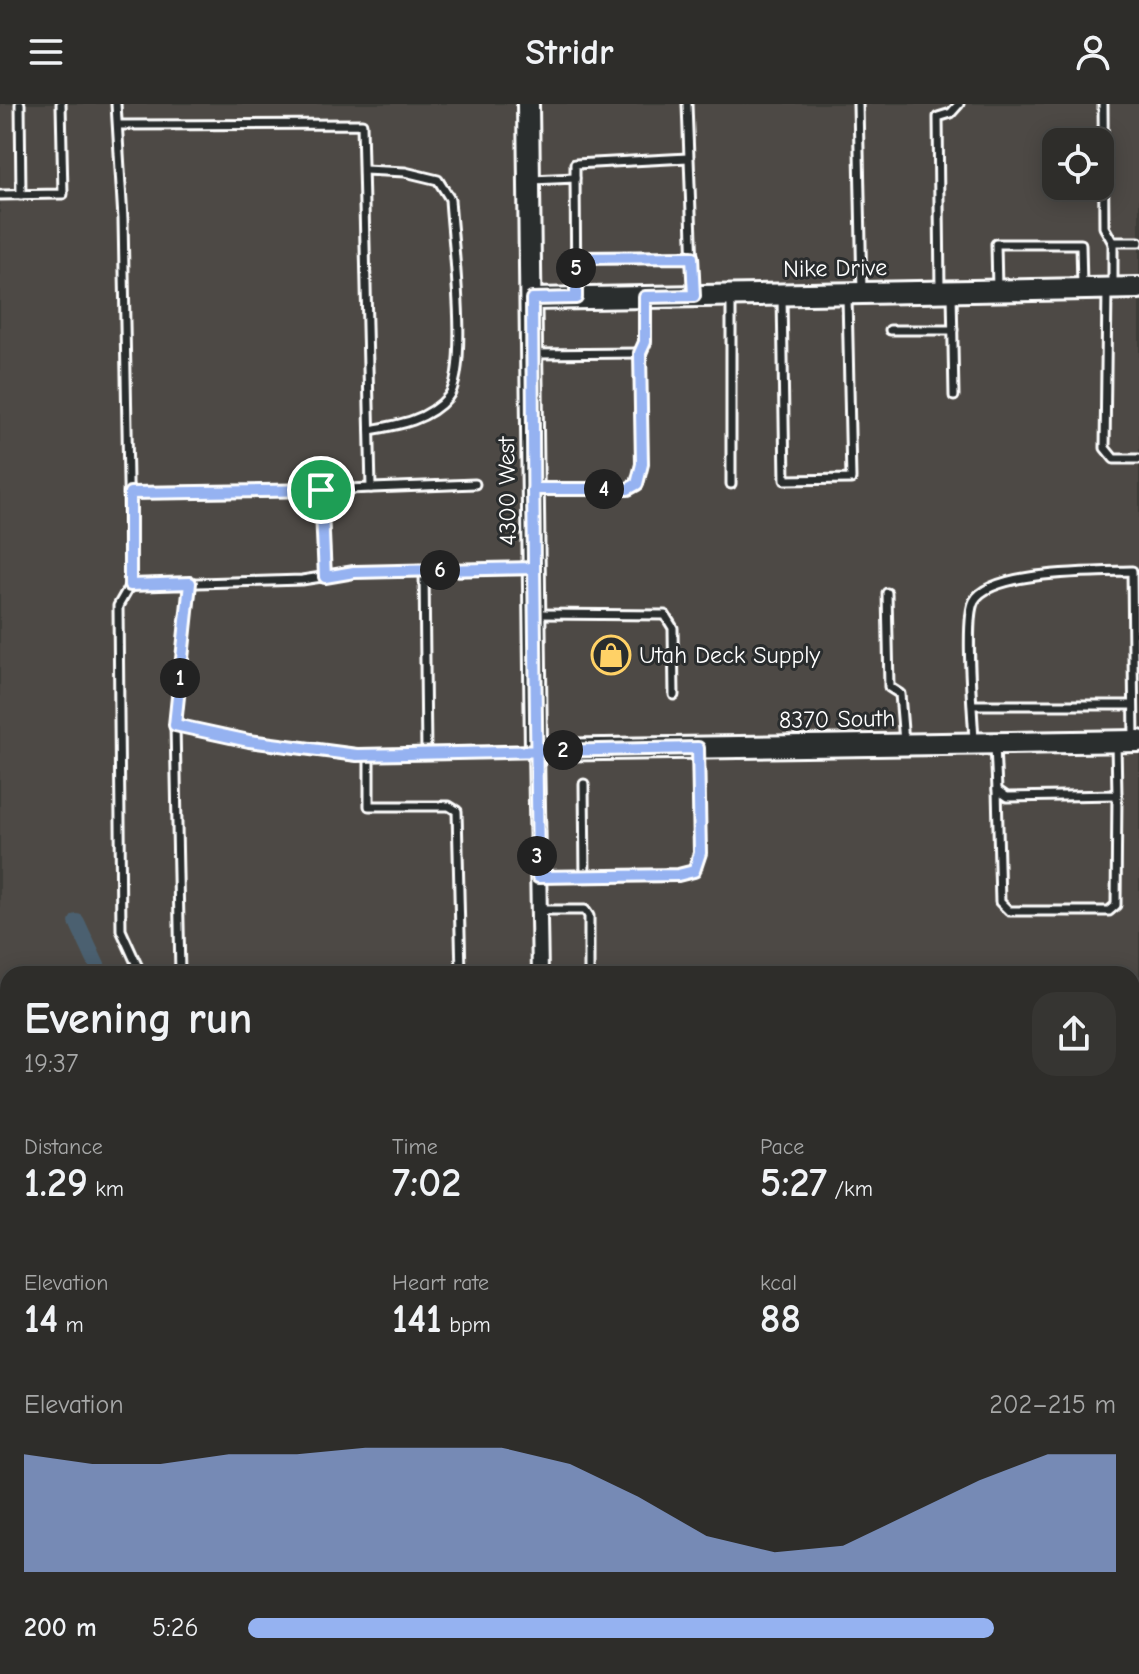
<!DOCTYPE html>
<html lang="en">
<head>
<meta charset="utf-8">
<style>
  body { margin:0; font-family:"Comic Neue",sans-serif; background:#363532; color:#f1f3f6; height:100vh; display:flex; flex-direction:column; font-size:30px; white-space:nowrap }
  * { box-sizing:border-box; margin:0 }
  p { font-size:26px; color:#a7a8a8 }
  .icon { flex:none; width:44px; height:44px; fill:none; stroke:currentColor; stroke-width:2; stroke-linecap:round; stroke-linejoin:round }
  .map { position:relative; flex:1; overflow:hidden }
  .side { position:absolute; left:0px; top:862px; width:1140px; height:708px; display:flex; flex-direction:column; background:#2e2d2a; border-radius:24px 24px 0 0; box-shadow:0 4px 20px #0003,0 0 0 2px #494947 }
  .side>* { flex:none }
  .controls { position:absolute; left:1042px; top:24px; display:grid; gap:16px }
  .controls a { display:grid; place-items:center; width:72px; height:72px; border-radius:16px; background:#2e2d2a; box-shadow:0 4px 20px #0003,0 0 0 2px #494947; font-size:40px }
  .pin { position:absolute; display:grid; place-items:center; width:68px; height:68px; color:#fff; margin:-34px; border:4px solid #fff; border-radius:50%; box-shadow:0 2px 8px #0007 }
  .km { position:absolute; width:40px; height:40px; margin:-20px; border-radius:50%; background:#222; color:#fff; font-size:22px; line-height:40px; text-align:center }
  .round { display:grid; place-items:center; flex:none; width:84px; height:84px; border-radius:24px; background:#363532 }
  .overview { display:flex; align-items:center; justify-content:space-between; height:136px; padding:0 24px }
  h1 { font-size:44px; font-weight:700; line-height:60px }
  .stats { display:grid; grid-template-columns:repeat(3,1fr); gap:12px; height:136px; padding:8px 24px }
  .stats div { display:grid; align-content:center }
  .stats b { font-size:40px; font-weight:700 }
  .stats small { font-size:22px; font-weight:400 }
  .stats p { font-size:22px }
  .chart { height:224px; padding:16px 24px }
  .chart p { display:flex; justify-content:space-between }
  .chart svg { width:100%; height:144px; margin-top:8px; fill:#95b2f1; opacity:.7 }
  ul { padding:0 24px; list-style:none; font-size:26px }
  li { display:grid; grid-template-columns:128px 96px 1fr; align-items:center; height:60px }
  li i { height:20px; border-radius:10px; background:#95b2f1 }
  header { display:flex; justify-content:space-between; align-items:center; height:104px; padding:0 24px; background:#2e2d2a; font-size:36px; font-weight:700 }
  .map>svg:first-child { display:block }
</style>
</head>
<body>
<header><svg class="icon" aria-label="menu" viewBox="0 0 24 24"><path d="M4 6h16M4 12h16M4 18h16"/></svg>Stridr<svg class="icon" aria-label="person" viewBox="0 0 24 24"><circle cx="12" cy="8" r="4"/><path d="M4 21q1-7 8-7t8 7"/></svg></header>
<div class="map">
<svg width="1139" height="1570" viewBox="0 0 1139 1570">
  <rect width="100%" height="100%" fill="#3d3c38"/>
  <filter id="ink" filterUnits="userSpaceOnUse"><feTurbulence type="fractalNoise" baseFrequency=".0125" numOctaves="2"/><feDisplacementMap in="SourceGraphic" scale="16" xChannelSelector="R" yChannelSelector="G"/><feConvolveMatrix kernelMatrix="1 2 1 2 8 2 1 2 1" color-interpolation-filters="sRGB"/></filter>
  <g filter="url(#ink)">
    <path fill="#4e4a44" fill-rule="evenodd" d="M0,0H1139V1570H53L49,1562H1132V870H8V1464L0,1444ZM1056,38H1100V82H1056Z"/>
    <g fill="none" stroke-linecap="round" stroke-linejoin="round">
      <polyline stroke="#4c606f" stroke-width="16" points="77,818 101,870"/>
      <defs>
        <g id="lane">
          <polyline points="20,0 21,91"/>
          <polyline points="116,0 123,115 130,481 118,502 121,826 141,870"/>
          <polyline points="687,0 694,190"/>
          <polyline points="858,0 862,187"/>
          <polyline points="1103,0 1104,123 1113,139"/>
          <polyline points="118,21 362,20 371,384"/>
          <path d="M364,66L405,68L438,76L450,95C452,133 470,266 448,293C429,316 399,321 370,326"/>
          <polyline points="575,74 575,60 688,54"/>
          <polyline points="532,76 575,74 576,191"/>
          <polyline points="0,91 63,90 61,0"/>
          <polyline points="576,154 692,153"/>
          <polyline points="1113,182 1113,138 1139,138"/>
          <polyline points="940,185 938,13 951,9 959,0"/>
          <polyline points="997,185 996,140 1081,140 1082,182"/>
          <polyline points="1107,187 1105,344 1114,355 1139,355"/>
          <polyline points="952,190 954,292"/>
          <polyline points="782,193 785,376 851,375 847,192"/>
          <polyline points="731,194 731,380"/>
          <polyline points="890,226 953,226"/>
          <polyline points="534,250 640,249"/>
          <polyline points="535,385 628,385 637,380 642,360 640,249 645,238 645,193"/>
          <polyline points="321,386 475,380"/>
          <polyline points="130,389 321,386 325,473"/>
          <polyline points="424,467 426,649"/>
          <polyline points="190,479 175,621 249,637 357,651 534,646"/>
          <polyline points="130,481 302,476 354,468 532,465"/>
          <polyline points="887,489 889,583 900,590 904,638"/>
          <polyline points="537,510 665,511 673,524 674,591"/>
          <polyline points="973,601 1132,601"/>
          <polyline points="175,621 180,870"/>
          <path d="M974,637C973,611 964,515 974,497C990,466 1100,468 1132,467L1134,636"/>
          <polyline points="995,641 997,686 1007,693 1117,691 1116,638"/>
          <polyline points="369,651 369,702 449,702 457,707 461,870"/>
          <polyline points="584,680 585,772"/>
          <polyline points="997,686 1000,798 1009,807 1109,807 1116,801 1117,691"/>
          <polyline points="538,773 678,771 694,767 700,749 698,644"/>
          <polyline points="539,806 585,806 589,812 589,870"/>
          <polyline points="0,937 8,937"/>
          <polyline points="0,988 8,987"/>
          <polyline points="0,1099 8,1096"/>
          <polyline points="0,1236 8,1257"/>
          <polyline points="0,1391 8,1411"/>
          <polyline points="69,1562 72,1570"/>
          <polyline points="128,1562 132,1570"/>
          <polyline points="337,1562 340,1570"/>
          <polyline points="382,1562 385,1570"/>
          <polyline points="412,1562 413,1570"/>
          <polyline points="513,1562 513,1570"/>
        </g>
        <g id="street">
          <polyline points="536,646 540,870"/>
          <polyline points="1132,1458 1139,1457"/>
        </g>
        <g id="secondary">
          <polyline points="528,0 536,646 1139,637"/>
          <polyline points="532,195 1139,184"/>
        </g>
      </defs>
      <use href="#lane" stroke="#fff" stroke-width="13"/>
      <use href="#street" stroke="#fff" stroke-width="20"/>
      <use href="#secondary" stroke="#fff" stroke-width="26"/>
      <use href="#lane" stroke="#2a2d2e" stroke-width="7"/>
      <use href="#street" stroke="#2a2d2e" stroke-width="14"/>
      <use href="#secondary" stroke="#2a2d2e" stroke-width="20"/>
      <g stroke="#fff" stroke-width="4" stroke-dasharray="12 6" stroke-linecap="butt">
        <polyline points="0,1535 8,1554"/>
        <polyline points="11,1562 14,1570"/>
      </g>
    </g>
  </g>
  <g fill="none" stroke-linecap="round" stroke-linejoin="round" filter="url(#ink)">
    <defs>
      <path id="route" d="M321,386L130,389V481L190,479L175,621L249,637L357,651L698,644L700,749L694,767L678,771L538,773V766C536,639 535,512 533,385H628L637,380L642,360L640,249L645,238V193L694,192L692,153L576,154V194L532,195L534,464L354,468L325,473L321,386"/>
    </defs>
    <use href="#route" stroke="#fff" stroke-width="16"/>
    <use href="#route" stroke="#95b2f1" stroke-width="10"/>
  </g>
  <defs>
    <symbol id="shop-ring" viewBox="-11 -11 22 22"><circle r="9.5" fill="#2a2d2e" stroke="#ffd166" stroke-width="1.5"/><path d="M-5-2.5h2.3a2.7 3.5 0 0 1 5.4 0H5L5.5 6h-11ZM-1.5-2.5h3a1.5 2.3 0 0 0-3 0Z" fill="#ffd166"/></symbol>
  </defs>
  <g fill-rule="evenodd">
    <use href="#shop-ring" x="589" y="529" width="44" height="44"/>
  </g>
  <g text-anchor="middle" dominant-baseline="central" stroke-width="6" stroke-linejoin="round" paint-order="stroke">
    <g font-size="24" fill="#fff" stroke="#2a2d2e">
      <text transform="translate(835 164) rotate(-1)">Nike Drive</text>
      <text transform="translate(507 387) rotate(-91)">4300 West</text>
      <text transform="translate(837 615) rotate(-1)">8370 South</text>
    </g>
    <g font-size="24" fill="#fff" stroke="#2a2d2e" text-anchor="start">
      <text x="639" y="551">Utah Deck Supply</text>
    </g>
  </g>
</svg>
<div class="controls">
<a><svg class="icon" aria-label="locate" viewBox="0 0 24 24"><circle cx="12" cy="12" r="6"/><path d="M12 2v4M12 18v4M2 12h4M18 12h4"/></svg></a>
</div>
<div class="pin" style="left:321px;top:386px;background:#1e9e55"><svg class="icon" aria-label="arrive" viewBox="0 0 24 24"><path d="M6 21V4h12l-3 4 3 4H6"/></svg></div>
<b class="km" style="left:180px;top:574px">1</b>
<b class="km" style="left:563px;top:646px">2</b>
<b class="km" style="left:537px;top:752px">3</b>
<b class="km" style="left:604px;top:385px">4</b>
<b class="km" style="left:576px;top:164px">5</b>
<b class="km" style="left:440px;top:466px">6</b>
<section class="side">
<div class="overview"><div><h1>Evening run</h1><p>19:37</p></div><a class="round"><svg class="icon" aria-label="share" viewBox="0 0 24 24"><path d="M12 15V3M7 8l5-5 5 5M5 13v7h14v-7"/></svg></a></div>
<div class="stats">
<div><p>Distance</p><b>1.29<small> km</small></b></div>
<div><p>Time</p><b>7:02</b></div>
<div><p>Pace</p><b>5:27<small> /km</small></b></div>
</div>
<div class="stats">
<div><p>Elevation</p><b>14<small> m</small></b></div>
<div><p>Heart rate</p><b>141<small> bpm</small></b></div>
<div><p>kcal</p><b>88</b></div>
</div>
<div class="chart"><p><span>Elevation</span>202–215 m</p>
<svg viewBox="0 0 160 44" preserveAspectRatio="none"><path d="M0 44V8L10 11L20 11L30 8L40 8L50 6L60 6L70 6L80 11L90 21L100 33L110 38L120 36L130 26L140 16L150 8L160 8V44z"/></svg>
</div>
<ul>
<li><b>200 m</b>5:26<i style="width:86%"></i></li>
</ul>
</section>
</div>
</body>
</html>
